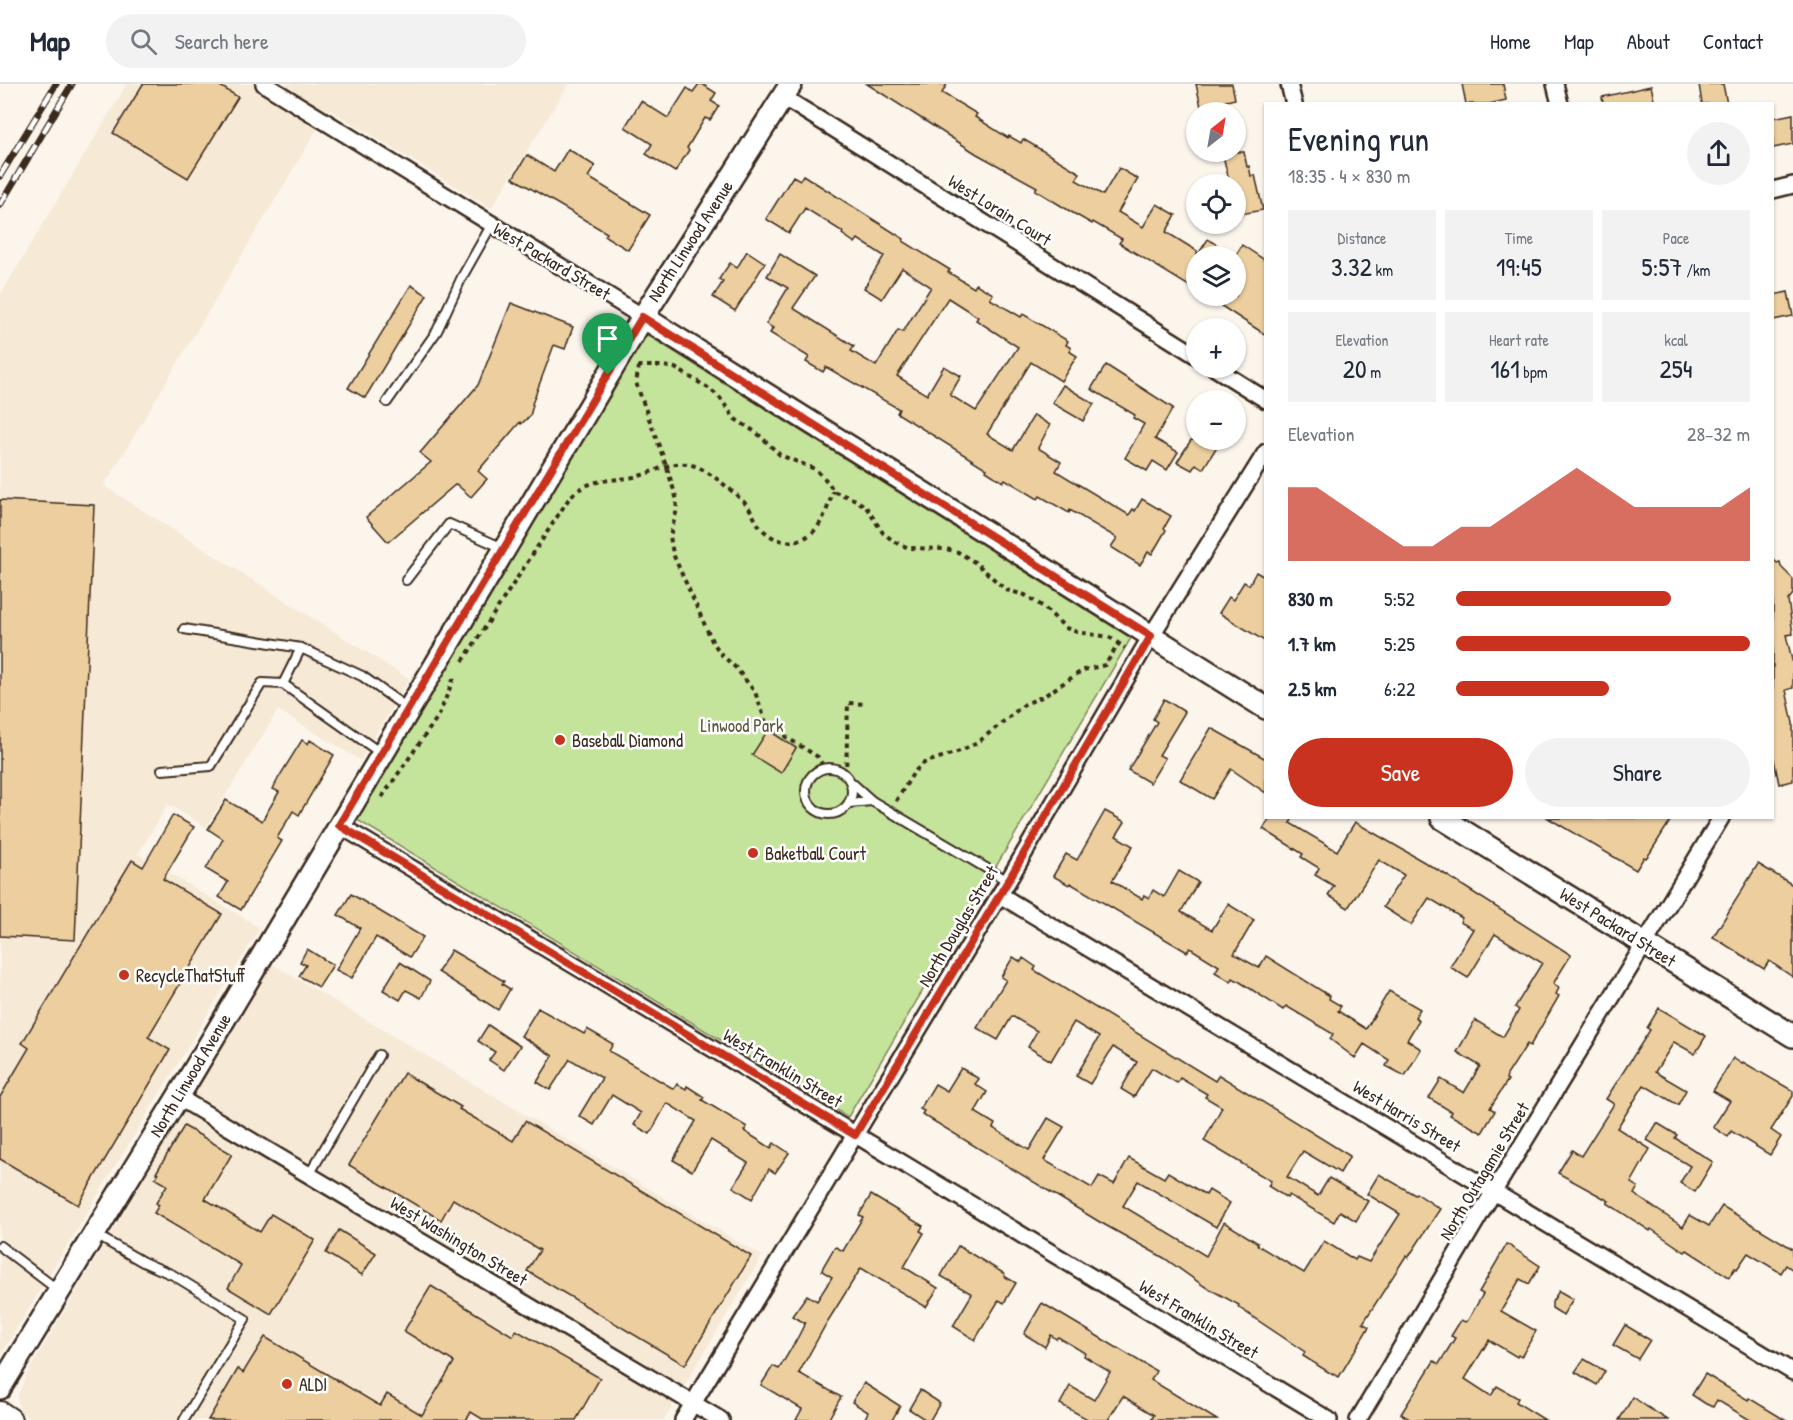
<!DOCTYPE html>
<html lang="en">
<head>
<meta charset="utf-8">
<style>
  body { margin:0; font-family:"Patrick Hand",sans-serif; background:#f2f2f3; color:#1f2937; height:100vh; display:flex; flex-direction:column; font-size:22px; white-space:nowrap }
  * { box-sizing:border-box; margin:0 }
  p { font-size:20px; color:#747a83 }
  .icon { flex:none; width:33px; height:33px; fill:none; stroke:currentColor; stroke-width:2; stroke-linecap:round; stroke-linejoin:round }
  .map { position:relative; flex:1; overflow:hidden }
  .side { position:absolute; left:1264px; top:18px; width:510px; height:717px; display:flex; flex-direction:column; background:#fff; border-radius:0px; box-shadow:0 2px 4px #0004 }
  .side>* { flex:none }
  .needle { width:39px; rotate:31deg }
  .tools { position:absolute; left:1186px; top:18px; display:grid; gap:12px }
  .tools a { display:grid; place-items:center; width:60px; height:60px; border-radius:50%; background:#fff; box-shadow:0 2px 4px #0004; font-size:30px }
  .pin { position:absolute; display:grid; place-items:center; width:51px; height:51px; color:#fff; margin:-62px -26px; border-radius:50% 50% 50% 0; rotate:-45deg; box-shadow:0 0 6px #0007 }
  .pin .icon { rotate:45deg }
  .round { display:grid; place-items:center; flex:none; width:63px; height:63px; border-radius:32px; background:#f2f2f3 }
  .headline { display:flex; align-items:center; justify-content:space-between; height:102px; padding:0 24px }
  h1 { font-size:33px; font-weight:600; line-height:45px }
  .stats { display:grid; grid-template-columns:repeat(3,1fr); gap:9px; height:102px; padding:6px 24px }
  .stats div { display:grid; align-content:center; border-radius:0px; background:#f2f2f3; text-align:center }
  .stats b { font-size:26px; font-weight:600 }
  .stats small { font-size:16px; font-weight:400 }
  .stats p { font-size:16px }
  .chart { height:168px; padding:12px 24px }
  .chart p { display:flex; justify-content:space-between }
  .chart svg { width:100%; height:108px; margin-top:6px; fill:#c8321e; opacity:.7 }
  .primary-button { display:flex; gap:12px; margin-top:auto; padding:12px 24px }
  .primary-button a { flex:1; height:69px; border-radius:36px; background:#c8321e; color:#fff; font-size:24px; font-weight:600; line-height:69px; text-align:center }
  .primary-button a+a { background:#f2f2f3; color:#1f2937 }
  ul { padding:0 24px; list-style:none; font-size:20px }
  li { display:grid; grid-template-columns:96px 72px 1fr; align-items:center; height:45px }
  li i { height:15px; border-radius:8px; background:#c8321e }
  header { display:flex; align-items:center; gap:36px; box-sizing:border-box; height:84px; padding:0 30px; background:#fff; border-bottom:2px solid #e0e1e3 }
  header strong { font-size:28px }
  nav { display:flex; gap:33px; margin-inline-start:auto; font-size:21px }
  .search { width:420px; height:54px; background:#f2f2f3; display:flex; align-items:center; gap:15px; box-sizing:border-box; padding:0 21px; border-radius:33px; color:#747a83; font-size:22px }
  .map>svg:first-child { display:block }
</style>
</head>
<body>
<header>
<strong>Map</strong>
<div class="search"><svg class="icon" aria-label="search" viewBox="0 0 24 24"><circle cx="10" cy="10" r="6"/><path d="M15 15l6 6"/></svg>Search here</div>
<nav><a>Home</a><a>Map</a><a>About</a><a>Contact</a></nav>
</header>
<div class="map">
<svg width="1793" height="1336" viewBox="0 0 1793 1336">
  <rect width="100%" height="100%" fill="#fbf5ec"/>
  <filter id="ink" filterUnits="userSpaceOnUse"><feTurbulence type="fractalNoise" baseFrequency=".0167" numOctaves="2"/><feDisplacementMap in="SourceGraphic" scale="12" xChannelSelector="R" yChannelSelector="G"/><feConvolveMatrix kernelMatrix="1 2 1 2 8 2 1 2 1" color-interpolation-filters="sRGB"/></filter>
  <g filter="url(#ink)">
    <g fill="#f6e9d5">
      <polygon points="127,0 569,0 491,124 329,25 104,402 409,595 360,676 278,626 206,743 168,720 138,770 260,844 0,1272 0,212"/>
      <polygon points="272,880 762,1172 664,1336 32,1336 20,1327 17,1313 27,1290"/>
    </g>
    <polygon fill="#c4e39b" stroke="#80865c" stroke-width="1.5" points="646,250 1131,554 848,1033 354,734"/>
    <g fill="#ecce9f" stroke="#3b2a1e" stroke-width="1.5" fill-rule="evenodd">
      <polygon points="143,0 217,0 238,13 188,94 113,49"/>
      <polygon points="699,0 702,0 716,9 711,17 719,22 710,36 705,34 687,64 689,66 675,88 646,70 652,60 625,43 641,17 668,34 687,4 693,8"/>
      <polygon points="867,0 947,0 942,9 977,30 975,33 1008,54 1009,52 1021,59 1023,55 1080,89 1076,96 1103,111 1119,84 1138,95 1118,128 1143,143 1157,120 1176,131 1166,148 1197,167 1197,172 1208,155 1233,172 1197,172 1197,207 1119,159 1122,155 1093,138 1092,140 1073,129 1035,106 1037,103 977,70"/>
      <polygon points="1196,0 1232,0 1235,15 1201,23"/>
      <polygon points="1462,0 1503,0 1506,16 1489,20 1466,20"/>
      <polygon points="1699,0 1723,0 1727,20 1702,20"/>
      <polygon points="1651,2 1655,20 1603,20 1602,13"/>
      <polygon points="1793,30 1793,60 1773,64 1773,34"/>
      <polygon points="568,65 595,82 588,93 650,131 628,166 605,152 607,149 513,94 527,71 554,88"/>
      <polygon points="1222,68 1244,68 1247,83 1249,82 1251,92 1255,91 1263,126 1241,130 1238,116 1236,117 1236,100 1230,100"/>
      <path d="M803,91L904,155L903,157L950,186L948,188L974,204L976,200L993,210L990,215L1021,233L1023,230L1068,257L1066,261L1071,264L1069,267L1077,272L1061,297L1031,278L987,350L1013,366L1034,331L1050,341L1038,364L1061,378L1056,387L1129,431L1133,425L1135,427L1142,415L1171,432L1164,444L1166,446L1152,470L1148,468L1140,481L1111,463L1117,454L1070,426L1069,429L1040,412L1038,415L1005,395L1003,398L986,387L987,385L897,329L899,325L826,283L823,288L806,278L809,273L770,249L773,244L766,240L788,204L767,192L780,170L815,192L793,224L854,262L851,267L876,282L898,246L903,248L931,203L902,184L882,215L864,204L884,172L858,155L855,159L842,150L843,148L805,124L789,149L766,135L793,92L800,96ZM948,214L978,233L976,236L1018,263L976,327L950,311L961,292L944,282L927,311L897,292Z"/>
      <polygon points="1242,161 1266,177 1266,251 1206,212 1236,212 1236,171"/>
      <polygon points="747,167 765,179 735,227 713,213 723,198 719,195 730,179 737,184"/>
      <polygon points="411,201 427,211 365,314 348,304"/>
      <polygon points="1788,208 1793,232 1773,236 1773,211"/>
      <polygon points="511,219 573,243 565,265 554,261 532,320 533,321 530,332 521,340 520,338 478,387 487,395 471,413 456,400 388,458 366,433 431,378 420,369 478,301"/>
      <polygon points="1106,281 1173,324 1155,355 1178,368 1167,386 1153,377 1147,387 1125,374 1144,340 1133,334 1135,331 1091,305"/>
      <polygon points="1063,301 1094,320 1083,337 1052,319"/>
      <polygon points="1191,356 1221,356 1203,385 1196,380 1192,386 1177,378"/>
      <polygon points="0,416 94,421 75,856 0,852"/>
      <polygon points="1773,475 1777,479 1780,478 1781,483 1793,495 1793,510 1788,516 1793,550 1786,551 1793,580 1793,604 1786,606 1793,639 1793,697 1779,700 1773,671"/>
      <polygon points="1256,488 1266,494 1266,558 1219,529 1229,513 1233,516 1244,498 1249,501"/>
      <polygon points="1164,615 1185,628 1159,671 1165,674 1150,699 1128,686 1157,638 1153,635"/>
      <polygon points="1211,644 1266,675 1266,709 1231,685 1212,715 1180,696"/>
      <polygon points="768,646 796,664 781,689 752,671"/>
      <polygon points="302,656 308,660 310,656 334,671 299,731 293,727 277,754 282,757 241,826 219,813 228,798 206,785 223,755 208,745 226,716 262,737 279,708 273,705 279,693"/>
      <polygon points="1105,727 1125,738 1116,752 1133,762 1112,797 1142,815 1144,811 1149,814 1153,806 1164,813 1179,787 1198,798 1181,828 1212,846 1228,820 1254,836 1234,870 1259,884 1266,872 1330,912 1329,915 1341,922 1338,927 1366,945 1389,907 1420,925 1415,933 1419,936 1407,956 1421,965 1405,992 1386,982 1389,976 1364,960 1355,974 1330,955 1333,950 1286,922 1283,926 1240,898 1233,894 1231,898 1215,888 1219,882 1190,864 1187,868 1070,799 1069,801 1053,792 1066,770 1077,776"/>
      <polygon points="173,731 194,743 163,795 222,830 148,953 170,966 78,1121 0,1075 0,1013 29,964 22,959 132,776 143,783"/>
      <polygon points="1270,734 1293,734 1290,739 1337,767 1355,738 1443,789 1571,871 1553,900 1559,904 1556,910 1559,912 1530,962 1527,960 1507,991 1506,995 1508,996 1490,1024 1495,1027 1482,1049 1450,1031 1452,1028 1429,1014 1441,995 1464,1009 1480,982 1457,968 1468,949 1475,936 1503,953 1519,926 1515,923 1542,879 1495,850 1468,894 1450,883 1473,845 1460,838 1462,834 1429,814 1411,841 1383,823 1404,791 1379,776 1348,824 1328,811 1334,802 1315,791 1319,784 1301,773 1303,770 1263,745"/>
      <polygon points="1548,734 1672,734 1650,769 1646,774 1644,773 1636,786"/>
      <polygon points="1758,780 1793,801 1793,893 1769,877 1764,885 1713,853"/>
      <polygon points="351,810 423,853 410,873 376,853 352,894 336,886 360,844 338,831"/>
      <polygon points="307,865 333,881 319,903 299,892 306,881 300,878"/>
      <polygon points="451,866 504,897 502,900 510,905 498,926 438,888"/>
      <polygon points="1013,873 1021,878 1023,874 1036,883 1034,886 1215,997 1219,991 1350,1072 1340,1089 1303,1067 1287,1093 1318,1112 1329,1094 1368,1117 1356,1137 1340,1127 1334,1138 1289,1111 1287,1114 1268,1102 1271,1097 1204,1057 1222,1023 1205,1013 1207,1010 1180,994 1177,999 1152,984 1134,1013 1121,1005 1137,978 1113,963 1090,1000 1076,992 1099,953 1074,938 1051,977 1028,963 1037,947 1012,932 998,956 977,944 1006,896 1001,893"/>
      <polygon points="400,878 430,897 421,914 406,906 400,916 383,906"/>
      <polygon points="538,924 584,950 587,945 613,960 609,967 674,1005 677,1000 686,1005 687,1002 704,1013 702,1016 747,1043 744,1047 771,1064 774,1059 789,1069 775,1089 769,1085 752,1115 733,1103 748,1079 711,1056 692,1087 673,1076 696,1037 667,1019 650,1050 634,1041 641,1029 612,1011 594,1041 579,1032 602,994 570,975 550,1006 537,998 553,972 521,952"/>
      <polygon points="1659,924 1706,952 1695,970 1674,958 1655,988 1686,1006 1678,1021 1644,1001 1617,1044 1650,1065 1631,1099 1638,1103 1634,1110 1683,1143 1690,1131 1709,1142 1722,1122 1793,1165 1793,1186 1786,1181 1781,1189 1748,1169 1737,1185 1735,1184 1729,1193 1687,1166 1685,1168 1651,1145 1650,1147 1607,1119 1609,1117 1558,1089 1572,1066 1581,1072 1614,1020 1606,1015 1650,946 1647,944"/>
      <polygon points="488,941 520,962 504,986 489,976 495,968 478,957"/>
      <polygon points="1733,974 1742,980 1743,978 1793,1007 1793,1012 1771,1046 1781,1053 1770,1071 1731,1047 1728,1053 1713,1043 1730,1017 1713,1007"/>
      <polygon points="961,984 979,995 975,1000 987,1008 975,1028 995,1040 993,1044 1029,1066 1048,1034 1064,1043 1044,1076 1092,1104 1099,1092 1114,1100 1129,1074 1164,1094 1168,1088 1206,1111 1209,1106 1230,1119 1216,1143 1138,1097 1123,1122 1206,1172 1224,1138 1258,1159 1257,1161 1304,1189 1324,1157 1355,1176 1357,1173 1369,1178 1400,1130 1367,1110 1379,1090 1415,1111 1416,1109 1440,1125 1408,1174 1406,1172 1363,1239 1369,1243 1339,1293 1334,1290 1333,1291 1303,1272 1305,1268 1238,1223 1239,1221 1204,1202 1164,1174 1098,1137 922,1030 924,1027 920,1025 935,1000 947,1007"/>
      <polygon points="404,989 461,1023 459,1025 513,1057 525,1037 751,1172 685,1281 527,1187 540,1166 453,1115 441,1136 349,1081"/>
      <polygon points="1657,1039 1677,1051 1675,1054 1713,1078 1695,1108 1680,1099 1690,1082 1647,1056"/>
      <polygon points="184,1042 232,1070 205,1115 260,1148 271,1130 315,1156 271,1230 228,1204 241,1181 154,1129 159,1121 156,1119 167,1101 155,1094 158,1090 156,1089"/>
      <polygon points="871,1111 923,1142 920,1147 924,1149 904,1183 938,1204 926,1223 861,1184 826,1240 799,1289 841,1313 828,1336 796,1336 802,1325 761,1301 773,1282 779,1285 797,1255 805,1239 792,1232 807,1211 817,1217 832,1193 822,1187 823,1183 834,1164 836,1163 843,1167 863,1133 859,1131"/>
      <polygon points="339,1146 376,1169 362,1191 326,1169"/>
      <polygon points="1507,1160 1540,1182 1529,1200 1520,1195 1501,1227 1536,1247 1521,1273 1518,1271 1517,1273 1489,1256 1465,1295 1491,1312 1497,1302 1518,1314 1516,1318 1545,1336 1411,1336 1401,1330 1434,1277 1439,1280 1455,1254 1451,1252 1461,1236 1465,1238 1468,1236 1483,1210 1479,1208"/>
      <polygon points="958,1162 1005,1190 1004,1192 1016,1199 1004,1219 999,1216 975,1256 953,1242 972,1210 941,1192"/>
      <polygon points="431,1202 513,1252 516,1246 600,1294 576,1336 484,1336 471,1328 466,1336 208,1336 238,1285 243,1289 265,1253 380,1322 387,1310 422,1331 454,1278 404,1247"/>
      <polygon points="1559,1207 1573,1215 1563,1231 1552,1224 1552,1218"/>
      <polygon points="1042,1219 1156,1287 1151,1296 1217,1336 1151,1336 1154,1331 1123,1312 1108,1336 1089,1336 1060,1320 1070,1302 1094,1316 1110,1288 1084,1272 1085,1269 1058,1253 1056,1255 1051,1251 1045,1263 1024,1250"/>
      <polygon points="1625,1241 1650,1256 1638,1275 1613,1261"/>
      <polygon points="1584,1275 1605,1287 1597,1301 1575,1288"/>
      <polygon points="1705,1290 1748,1316 1749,1314 1785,1336 1750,1336 1717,1316 1713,1323 1706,1320 1692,1311"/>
      <polygon points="864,1299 900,1322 892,1336 864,1336 868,1328 852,1318"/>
      <polygon points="920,1306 940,1319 930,1336 926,1336 909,1325"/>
      <polygon points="1633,1313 1647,1323 1668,1336 1619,1336"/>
    </g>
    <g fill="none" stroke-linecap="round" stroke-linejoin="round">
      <defs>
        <g id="lane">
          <polyline points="387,318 437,247 462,193 492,140"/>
          <polyline points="406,496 449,440 503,464"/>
          <polyline points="184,545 301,564 362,592 407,624"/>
          <polyline points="283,600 301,564"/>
          <circle cx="829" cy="707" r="23"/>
          <polyline points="162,686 211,682 262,599 283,600 382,670"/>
          <polyline points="872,717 1008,797"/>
          <polyline points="849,719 872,717 852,699"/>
          <polyline points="309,1091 379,971"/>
          <polyline points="96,1151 143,1178 173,1191 245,1235 184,1336"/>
          <polyline points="0,1162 58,1206"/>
        </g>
        <g id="street">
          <polyline points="264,0 643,233"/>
          <polyline points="1289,0 1294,20"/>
          <polyline points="1555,0 1560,20"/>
          <polyline points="783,13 1197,272"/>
          <polyline points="1773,106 1793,101"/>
          <polyline points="1215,284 1266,316"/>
          <polyline points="339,741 582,886 1329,1336"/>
          <polyline points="1000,811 1793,1288"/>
          <polyline points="178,1013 721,1336"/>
          <polyline points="683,1336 1008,797 1151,552 1266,368"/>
          <polyline points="1358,1336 1494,1107 1721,734"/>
        </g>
        <g id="secondary">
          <polyline points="643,233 1266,624"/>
          <polyline points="1442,734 1793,952"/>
          <polyline points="0,1304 178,1013 643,233 791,0"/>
        </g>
        <polyline id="primary" points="0,1330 9,1336"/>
      </defs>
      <use href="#lane" stroke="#3b2a1e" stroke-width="12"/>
      <use href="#street" stroke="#3b2a1e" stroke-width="20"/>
      <use href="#secondary" stroke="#3b2a1e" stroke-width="26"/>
      <use href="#primary" stroke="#3b2a1e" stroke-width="28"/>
      <g stroke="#3b2a1e" stroke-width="4" stroke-dasharray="4.5 4.5" stroke-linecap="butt">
        <polyline points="638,282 664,282 675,284 710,305 720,314 735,335 757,349 780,371 815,385 829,399 833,407 856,416 866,423 883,449 895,458 909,464 946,465 958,468 976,479 1006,506 1025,511 1042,522 1066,544 1077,548 1109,553 1125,564"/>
        <polyline points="639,282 636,299 666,381 677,416 676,429 670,452 673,470 712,557 722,571 736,584 755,608 767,641 818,673 824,684"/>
        <path d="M463,577L570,413C591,393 608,398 634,393C656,389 672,374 695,382C708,386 741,413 749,424C754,432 757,441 764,447C772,454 782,459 793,457C819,454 826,429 833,407"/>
        <polyline points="846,690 848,619 866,620"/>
        <polyline points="382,713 439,631 455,591"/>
        <polyline points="896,717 914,688 924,679 960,667 977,659 1025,620 1044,612 1083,586 1105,581 1120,558"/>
      </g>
      <use href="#lane" stroke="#fff" stroke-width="8"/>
      <use href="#street" stroke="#fff" stroke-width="15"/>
      <use href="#secondary" stroke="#fff" stroke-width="21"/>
      <use href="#primary" stroke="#fff" stroke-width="24"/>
      <defs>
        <g id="rail">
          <polyline points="0,92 56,0"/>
          <polyline points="0,121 72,0"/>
        </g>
      </defs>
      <use href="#rail" stroke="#3b2a1e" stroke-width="7"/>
      <use href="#rail" stroke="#fff" stroke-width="4.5" stroke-dasharray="14" stroke-linecap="butt"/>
    </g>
  </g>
  <g fill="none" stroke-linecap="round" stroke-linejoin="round" filter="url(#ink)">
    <defs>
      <polygon id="route" points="642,233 1151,552 1008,797 855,1051 339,741"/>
    </defs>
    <use href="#route" stroke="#fff" stroke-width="12"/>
    <use href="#route" stroke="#c8321e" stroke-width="8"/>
  </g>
  <g fill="#c8321e" stroke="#fff" stroke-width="2">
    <circle cx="560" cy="656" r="6"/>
    <circle cx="753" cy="769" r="6"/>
    <circle cx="124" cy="891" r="6"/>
    <circle cx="287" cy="1300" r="6"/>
  </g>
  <g text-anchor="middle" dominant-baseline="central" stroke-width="5" stroke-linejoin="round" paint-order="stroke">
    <g font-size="18" fill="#3b2a1e" stroke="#fff">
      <text transform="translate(1000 126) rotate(32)">West Lorain Court</text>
      <text transform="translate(690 157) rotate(-57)">North Linwood Avenue</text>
      <text transform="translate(552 177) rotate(31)">West Packard Street</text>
      <text transform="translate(958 842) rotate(-59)">North Douglas Street</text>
      <text transform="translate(1618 843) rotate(32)">West Packard Street</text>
      <text transform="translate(783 984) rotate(31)">West Franklin Street</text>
      <text transform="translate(190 991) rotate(-59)">North Linwood Avenue</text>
      <text transform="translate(1407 1032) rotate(31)">West Harris Street</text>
      <text transform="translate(1484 1087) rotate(-59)">North Outagamie Street</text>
      <text transform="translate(459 1157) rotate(31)">West Washington Street</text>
      <text transform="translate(1199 1235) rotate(31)">West Franklin Street</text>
    </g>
    <g font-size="18" fill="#5d583d" stroke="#fff">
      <text x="742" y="641">Linwood Park</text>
    </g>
    <g font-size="18" fill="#3b2a1e" stroke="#fff" text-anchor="start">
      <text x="572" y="656">Baseball Diamond</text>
      <text x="765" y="769">Baketball Court</text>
      <text x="136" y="891">RecycleThatStuff</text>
      <text x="299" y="1300">ALDI</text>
    </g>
  </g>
</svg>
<div class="tools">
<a><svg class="needle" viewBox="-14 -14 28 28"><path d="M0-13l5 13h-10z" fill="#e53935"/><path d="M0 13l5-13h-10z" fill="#747a83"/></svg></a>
<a><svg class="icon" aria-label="locate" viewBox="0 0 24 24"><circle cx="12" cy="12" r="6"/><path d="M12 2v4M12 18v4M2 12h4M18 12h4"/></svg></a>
<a><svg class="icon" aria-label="layers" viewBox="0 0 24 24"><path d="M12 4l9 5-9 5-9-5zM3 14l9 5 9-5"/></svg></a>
<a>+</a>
<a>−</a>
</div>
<div class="pin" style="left:608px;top:291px;background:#1e9e55"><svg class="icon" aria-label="arrive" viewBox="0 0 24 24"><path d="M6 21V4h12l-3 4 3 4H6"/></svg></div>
<section class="side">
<div class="headline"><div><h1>Evening run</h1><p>18:35 · 4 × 830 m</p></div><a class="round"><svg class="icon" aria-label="share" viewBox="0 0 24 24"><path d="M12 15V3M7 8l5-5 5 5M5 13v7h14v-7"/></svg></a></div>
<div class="stats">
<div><p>Distance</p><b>3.32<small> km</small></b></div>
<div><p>Time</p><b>19:45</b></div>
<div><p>Pace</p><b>5:57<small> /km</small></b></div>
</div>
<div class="stats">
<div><p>Elevation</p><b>20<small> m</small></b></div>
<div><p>Heart rate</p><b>161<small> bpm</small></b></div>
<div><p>kcal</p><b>254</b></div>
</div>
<div class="chart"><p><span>Elevation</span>28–32 m</p>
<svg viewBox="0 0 160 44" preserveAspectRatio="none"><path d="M0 44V14L10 14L20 22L30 30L40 38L50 38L60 30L70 30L80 22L90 14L100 6L110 14L120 22L130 22L140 22L150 22L160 14V44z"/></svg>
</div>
<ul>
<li><b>830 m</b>5:52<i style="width:73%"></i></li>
<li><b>1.7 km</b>5:25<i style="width:100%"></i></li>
<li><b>2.5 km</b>6:22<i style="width:52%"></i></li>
</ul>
<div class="primary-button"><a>Save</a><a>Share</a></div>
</section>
</div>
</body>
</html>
